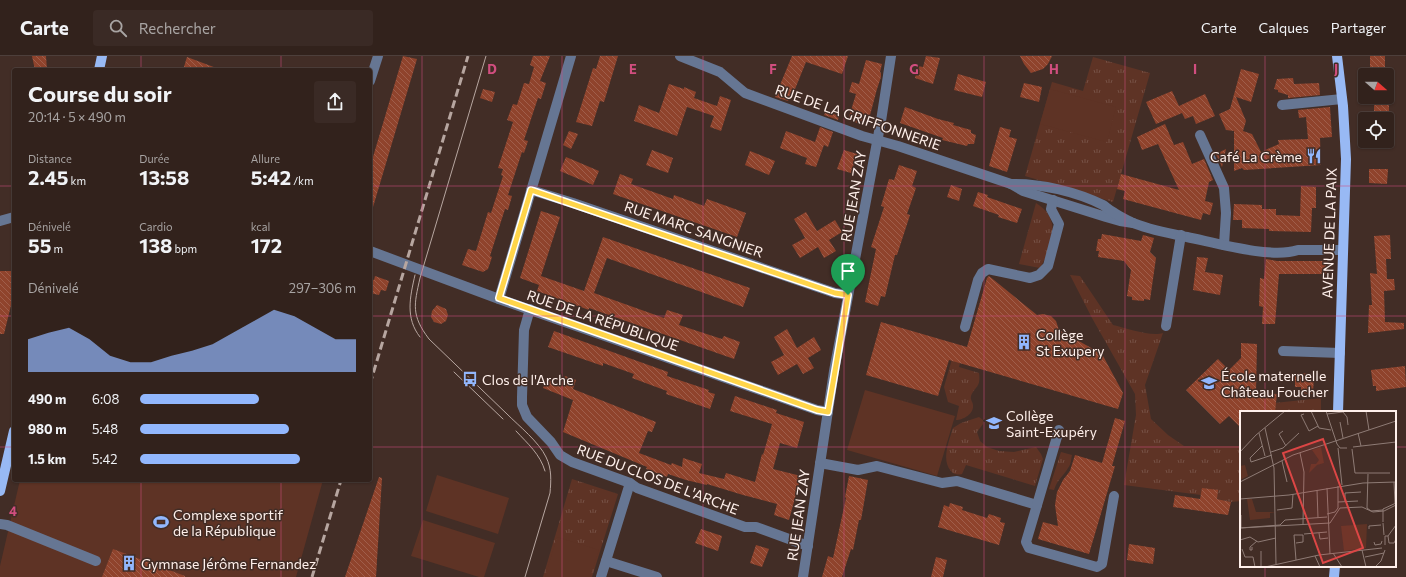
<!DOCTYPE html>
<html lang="fr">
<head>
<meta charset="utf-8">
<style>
  body { margin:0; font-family:Commissioner,sans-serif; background:#3a2a25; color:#f1f3f6; height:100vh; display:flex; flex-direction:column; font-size:15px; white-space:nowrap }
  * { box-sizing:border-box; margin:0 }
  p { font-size:13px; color:#a8a4a3 }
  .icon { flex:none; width:22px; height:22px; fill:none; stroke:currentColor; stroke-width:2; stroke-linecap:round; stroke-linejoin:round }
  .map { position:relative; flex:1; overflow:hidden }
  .side { position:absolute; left:12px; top:12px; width:360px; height:414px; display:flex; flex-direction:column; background:#32221c; border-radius:4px; box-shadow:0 1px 3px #0004,0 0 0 1px #4d3f3b }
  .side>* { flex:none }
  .needle { width:26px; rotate:110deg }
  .tools { position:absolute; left:1358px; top:12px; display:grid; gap:8px }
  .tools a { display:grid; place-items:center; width:36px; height:36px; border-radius:4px; background:#32221c; box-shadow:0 1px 3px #0004,0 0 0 1px #4d3f3b; font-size:20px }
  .pin { position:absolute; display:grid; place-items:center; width:34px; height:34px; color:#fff; margin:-41px -17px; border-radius:50% 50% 50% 0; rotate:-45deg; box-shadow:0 0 4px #0007 }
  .pin .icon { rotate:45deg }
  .round { display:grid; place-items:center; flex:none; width:42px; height:42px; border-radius:4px; background:#3a2a25 }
  .headline { display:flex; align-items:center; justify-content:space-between; height:68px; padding:0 16px }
  h1 { font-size:22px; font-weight:700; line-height:30px }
  .stats { display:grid; grid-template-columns:repeat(3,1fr); gap:6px; height:68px; padding:4px 16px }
  .stats div { display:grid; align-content:center }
  .stats b { font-size:20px; font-weight:700 }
  .stats small { font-size:11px; font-weight:400 }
  .stats p { font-size:11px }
  .chart { height:112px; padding:8px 16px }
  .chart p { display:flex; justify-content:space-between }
  .chart svg { width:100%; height:72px; margin-top:4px; fill:#92b7fd; opacity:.7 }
  ul { padding:0 16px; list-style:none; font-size:13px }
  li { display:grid; grid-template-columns:64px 48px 1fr; align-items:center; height:30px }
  li i { height:10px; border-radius:5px; background:#92b7fd }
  header { display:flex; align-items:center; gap:24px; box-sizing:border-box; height:56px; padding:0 20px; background:#32221c; border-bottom:1px solid #4d3f3b }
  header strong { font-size:19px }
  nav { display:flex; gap:22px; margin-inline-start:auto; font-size:14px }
  .search { width:280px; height:36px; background:#3a2a25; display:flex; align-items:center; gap:10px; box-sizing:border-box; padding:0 14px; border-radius:4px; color:#a8a4a3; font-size:15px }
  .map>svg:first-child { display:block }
</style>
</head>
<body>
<header>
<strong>Carte</strong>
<div class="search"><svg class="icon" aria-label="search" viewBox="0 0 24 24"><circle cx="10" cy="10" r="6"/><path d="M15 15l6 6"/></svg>Rechercher</div>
<nav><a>Carte</a><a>Calques</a><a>Partager</a></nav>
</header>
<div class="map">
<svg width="1406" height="521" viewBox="0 0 1406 521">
  <defs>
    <pattern id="grass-tufts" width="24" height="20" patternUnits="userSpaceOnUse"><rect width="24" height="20" fill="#5e3325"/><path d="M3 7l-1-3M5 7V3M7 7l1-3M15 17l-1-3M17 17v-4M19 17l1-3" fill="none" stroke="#765145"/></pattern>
    <pattern id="building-back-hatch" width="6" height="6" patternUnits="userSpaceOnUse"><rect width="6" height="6" fill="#8f432c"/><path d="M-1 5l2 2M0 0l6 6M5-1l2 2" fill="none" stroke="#a05e4b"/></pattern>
  </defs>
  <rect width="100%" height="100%" fill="#422d26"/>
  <g fill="url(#grass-tufts)">
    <polygon points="1093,1 1150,17 1113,146 1025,120 1052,26 1083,35"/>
    <path d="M1036,147C1062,163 1053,190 1040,212L1019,208Z"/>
    <path d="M1070,219L1080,220L1113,269C1126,272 1151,281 1163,277L1145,329L1151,363L1168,379L1184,390H1241V445L1231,446L1201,439L1124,429L1136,359L1135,338L1092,262Z"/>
    <path d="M956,289L964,292L959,311L979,317C981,332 975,330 971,340C970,344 973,346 973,349C974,358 963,364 956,364L959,350L948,346L944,331Z"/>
    <polygon points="1321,342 1321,356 1256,356 1257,349"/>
    <path d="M979,361L983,364V368L977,376L980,385L987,391L999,395L1014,396L1036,391L1041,398L1043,403L1035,430L966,409L962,418C958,419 954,419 951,415C941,404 949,385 953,372L961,367Z"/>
    <path d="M1061,396L1072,399C1071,403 1071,409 1068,412C1063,421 1058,422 1054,434L1049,433Z"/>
    <polygon points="572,423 618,438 592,521 543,521"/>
  </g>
  <g fill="#5e3325">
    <polygon points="1050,33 1116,51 1107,86 1040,68"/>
    <polygon points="865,334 955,360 937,420 847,394"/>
    <polygon points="437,419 509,442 498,478 426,455"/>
    <polygon points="20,424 323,424 296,521 0,521 0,510"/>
    <polygon points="423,464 495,487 484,521 479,521 411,500"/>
    <polygon points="557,481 599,494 590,521 545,521"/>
  </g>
  <g fill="url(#building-back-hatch)">
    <polygon points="32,0 46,0 47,14 35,14"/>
    <polygon points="403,0 417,3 373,151 370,151 370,111"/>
    <polygon points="533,0 550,0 540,25 546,27 541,43 538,42 524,84 528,85 524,97 522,96 508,139 512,140 508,154 505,153 490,200 492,201 488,213 483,216 462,209 468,193 476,195 488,156 491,157 503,120 501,119 503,113 498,112 513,66 507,64 513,48 517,49 524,27 529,28 534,11 530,9"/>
    <polygon points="600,0 618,0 604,46 600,45 592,70 576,66 593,12 596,13"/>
    <polygon points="792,0 848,0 842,18 806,6 791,43 789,42 788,45 775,41"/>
    <polygon points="926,0 940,2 933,28 915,22 918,10 923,11"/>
    <polygon points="1020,0 1052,0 1048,8 1043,13 1031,17 1024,8"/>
    <polygon points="1370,0 1385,0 1385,11 1381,12 1381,19 1370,19"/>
    <polygon points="187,1 219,13 219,14 183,14"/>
    <polygon points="866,4 882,8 880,16 881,17 881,21 877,33 869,63 867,62 864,69 848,64 856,38 849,36 852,26 859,28"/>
    <polygon points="1241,13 1259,18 1251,46 1236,41 1246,65 1243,75 1252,78 1261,96 1279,88 1278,84 1308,83 1306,61 1299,62 1298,54 1330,51 1332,81 1320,82 1321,109 1244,114 1242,112 1234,115 1234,75 1226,74 1219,58 1230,53"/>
    <polygon points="958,18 986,26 982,41 954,34"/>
    <polygon points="1293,22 1294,28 1319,27 1320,39 1288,42 1288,39 1278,36 1278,34 1274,33 1277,23"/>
    <polygon points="1024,27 1042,31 1039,46 1020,41"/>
    <polygon points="669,28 684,33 684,31 696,36 694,42 717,50 720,40 731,44 721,75 710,71 714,60 687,51 677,80 634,65 639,49 659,57"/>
    <polygon points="483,33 495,36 492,46 480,42"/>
    <polygon points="1172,35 1179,50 1205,38 1215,60 1196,68 1193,60 1185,63 1182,57 1156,68 1146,46"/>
    <polygon points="1374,41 1389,41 1389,58 1374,57"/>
    <polygon points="905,51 938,63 954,67 953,69 971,74 971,77 976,79 974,88 968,88 967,90 942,84 943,82 900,67"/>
    <polygon points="826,55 839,60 838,64 824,59"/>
    <polygon points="1165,68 1174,89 1183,86 1192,108 1204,103 1213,124 1209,126 1205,145 1213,147 1210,159 1203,157 1201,164 1123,143 1125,135 1117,133 1121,118 1179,134 1158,88 1142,94 1137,81"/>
    <polygon points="820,71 833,76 828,91 824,89 816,111 805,108 807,102 780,92 786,75 815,86"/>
    <polygon points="1000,71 1011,74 1009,81 1017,83 1007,116 989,110"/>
    <polygon points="569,75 578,78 571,93 563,89"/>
    <polygon points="1226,93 1222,111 1216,98"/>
    <polygon points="652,94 673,102 668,117 646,109"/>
    <polygon points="844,94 857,98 851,117 837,113"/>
    <polygon points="750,95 775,105 769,119 745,109"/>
    <polygon points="566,101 599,115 593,129 560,115"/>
    <polygon points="899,109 917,115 912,130 916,132 907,158 910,159 897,199 895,199 885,241 881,240 878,250 865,246 876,193 871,191 884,151 881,150 889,123 894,124"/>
    <polygon points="1369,113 1388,113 1387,128 1369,127"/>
    <polygon points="620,118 633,123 631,128 673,143 674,139 704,150 707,143 746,157 737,181 613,138"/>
    <polygon points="951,129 962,133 959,145 947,141"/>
    <polygon points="1301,130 1316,131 1316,152 1312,152 1311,176 1269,175 1269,173 1242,172 1242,164 1233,164 1234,148 1262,149 1262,153 1276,153 1276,159 1300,160"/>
    <polygon points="978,136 988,139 987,141 1022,153 1017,167 998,161 999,159 973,150"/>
    <polygon points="541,155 560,161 541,220 584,235 603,181 750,232 743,251 607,202 594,237 664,262 667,254 683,259 679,269 722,283 724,280 740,286 734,303 589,252 589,254 537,235 539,229 520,222"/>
    <polygon points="806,156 817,175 835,164 842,176 829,184 836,195 824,202 818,191 800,202 792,189 805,182 794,163"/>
    <polygon points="1102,178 1141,185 1143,179 1154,182 1150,196 1156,202 1150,244 1144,243 1144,245 1132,244 1132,241 1127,240 1131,214 1124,205 1098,201 1099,195 1096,195 1098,183 1101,183"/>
    <polygon points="1390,179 1391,203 1386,203 1387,223 1394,223 1395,234 1384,235 1385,266 1404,267 1404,273 1368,277 1369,249 1372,249 1370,217 1377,218 1374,180"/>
    <polygon points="1197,201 1208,202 1205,216 1223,219 1220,239 1193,234"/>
    <polygon points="1266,203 1277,205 1328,205 1327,218 1279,218 1275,268 1262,268 1263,251 1259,250 1260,222 1264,223"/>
    <polygon points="0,215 12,215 14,237 4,278 0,278"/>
    <polygon points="375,220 389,225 386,235 381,234 379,239 370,237 370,223 374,224"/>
    <polygon points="989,220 1037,259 1043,258 1051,260 1056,265 1059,274 1102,298 1123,337 1118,353 949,304 938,340 866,319 881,266 967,291 987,222"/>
    <polygon points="437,249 446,253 448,259 446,265 441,268 434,266 431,261 432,255"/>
    <polygon points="787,273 797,292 814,281 821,294 808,302 814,312 803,318 797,308 778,319 771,306 784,299 774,281"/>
    <polygon points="554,275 668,316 667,320 709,334 708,336 715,338 710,353 666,338 667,335 632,322 634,318 603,307 603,310 548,291"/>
    <polygon points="1241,287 1257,288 1256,336 1277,338 1275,356 1241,356 1241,372 1229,360 1220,368 1186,334 1218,303 1229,314 1241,302"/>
    <polygon points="1405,310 1406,331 1376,335 1376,330 1373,330 1371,314"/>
    <polygon points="1295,317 1314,318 1313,338 1301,337 1301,331 1295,331"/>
    <polygon points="565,320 576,324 573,333 656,366 652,376 648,375 639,397 671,409 672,407 682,411 683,402 702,408 699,417 724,423 726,417 755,426 762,398 763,399 772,368 730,355 735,340 777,354 776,357 804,366 797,392 780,387 773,413 801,420 789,464 774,459 777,448 743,439 707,428 707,429 686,424 668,418 667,421 646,413 647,411 563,376 573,344 543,332 546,323 561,329"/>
    <polygon points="1115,362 1125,365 1112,410 1115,410 1089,498 1038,483 1043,466 1058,470 1055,449 1057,436 1063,424 1070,415 1075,399 1102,407"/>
    <polygon points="849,420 868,424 861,464 859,464 853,494 851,493 842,521 822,521 828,500 833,502 846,442 845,441"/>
    <polygon points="379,421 382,422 376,521 345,521"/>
    <polygon points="1202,432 1218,434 1217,443 1231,446 1228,459 1173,451 1175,439 1200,443"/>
    <polygon points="950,447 963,451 962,454 987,462 989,458 1001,462 1000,466 1005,467 999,489 938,471 944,449 949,451"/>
    <polygon points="701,473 722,480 718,495 695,487"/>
    <polygon points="1129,488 1155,492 1153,508 1127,504"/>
    <polygon points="756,489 769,493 762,511 750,507"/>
    <polygon points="113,493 185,520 185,521 102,521"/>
    <polygon points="936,501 947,504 943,521 931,521"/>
  </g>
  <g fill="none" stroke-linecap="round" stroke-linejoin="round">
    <g stroke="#667693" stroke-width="10">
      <polyline points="680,0 720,16 745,37 862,80 898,90 1011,128 1023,135 1106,161 1120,165 1133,167"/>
      <polyline points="370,25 378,0"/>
      <polyline points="1282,49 1342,43"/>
      <polyline points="1200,79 1224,132 1226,157 1224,189"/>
      <path d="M1011,128C1040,127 1077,136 1103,149C1106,151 1109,154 1113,156C1118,160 1125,163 1131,166C1149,174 1169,177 1187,181C1216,187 1271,203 1298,194H1343"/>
      <polyline points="531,134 573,147 835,237 848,239"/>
      <polyline points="0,165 14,161"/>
      <polyline points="370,195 499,243 817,354 828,356"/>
      <polyline points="499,243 571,0"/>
      <polyline points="530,253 524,274 522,341 522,349 527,361 551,386 560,399 572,406 630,427 637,432 745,471 756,471 808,490"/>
      <polyline points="1166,270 1181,179"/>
      <polyline points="965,271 978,224 982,217 988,213 1030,222 1039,219 1048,210 1059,168 1051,153 1053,144"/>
      <polyline points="1283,295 1340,297"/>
      <polyline points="820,407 858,414 877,410 942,427 957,425 1037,449 1026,486 1029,492 1097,511 1102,508 1114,440"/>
      <polyline points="1037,449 1059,374"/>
      <polyline points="0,468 7,469 96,505"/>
      <polyline points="606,505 657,521"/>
      <polyline points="601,521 630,427"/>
      <polyline points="803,521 834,315 881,65 891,0"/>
    </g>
    <g stroke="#98b9f4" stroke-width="10">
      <polyline points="1337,0 1343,50 1346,103 1338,356"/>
      <polyline points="99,14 102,0"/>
      <polyline points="0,435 14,375"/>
      <polyline points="1334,521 1335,510"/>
    </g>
    <g stroke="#b7a6a0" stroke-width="1">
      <path d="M486,0L420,222C414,249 411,259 429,283C455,308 481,333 507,358C519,370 539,386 546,401C552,413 551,425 550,437L525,521"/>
      <path d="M415,219C410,241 405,262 420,281"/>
      <polyline points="454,316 503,363"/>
      <path d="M516,375C528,388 540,398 545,415"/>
    </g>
    <g stroke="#b7a6a0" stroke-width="3" stroke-dasharray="8 4" stroke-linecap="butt">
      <polyline points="370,328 468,0"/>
      <polyline points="312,521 341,424"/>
    </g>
  </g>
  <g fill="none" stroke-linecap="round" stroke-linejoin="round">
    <defs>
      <polygon id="route" points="531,134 835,237 848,239 828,356 817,354 499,242"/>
    </defs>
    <use href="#route" stroke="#fff" stroke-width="8"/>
    <use href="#route" stroke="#ffd54a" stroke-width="5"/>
  </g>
  <path fill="none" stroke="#d14e7f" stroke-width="1" stroke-opacity="0.55" d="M141,0V14M281,0V14M422,0V521M562,0V521M703,0V521M844,0V521M984,0V521M1125,0V521M1265,0V356M0,130H14M370,130H1406M0,260H14M370,260H1406M0,391H14M370,391H1241M1395,391H1406M141,424V521M281,424V521M1265,510V521"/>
  <defs>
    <symbol id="restaurant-bare" viewBox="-9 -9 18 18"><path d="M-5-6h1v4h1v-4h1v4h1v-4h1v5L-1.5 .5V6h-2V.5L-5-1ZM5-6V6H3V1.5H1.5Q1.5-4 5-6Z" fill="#92b7fd" stroke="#422d26" stroke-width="2.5" paint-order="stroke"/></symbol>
    <symbol id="building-bare" viewBox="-9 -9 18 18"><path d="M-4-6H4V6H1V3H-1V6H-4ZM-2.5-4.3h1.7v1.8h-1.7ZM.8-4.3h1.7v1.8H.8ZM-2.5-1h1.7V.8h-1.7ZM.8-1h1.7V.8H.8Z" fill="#92b7fd" stroke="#422d26" stroke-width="2.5" paint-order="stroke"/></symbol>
    <symbol id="bus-bare" viewBox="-9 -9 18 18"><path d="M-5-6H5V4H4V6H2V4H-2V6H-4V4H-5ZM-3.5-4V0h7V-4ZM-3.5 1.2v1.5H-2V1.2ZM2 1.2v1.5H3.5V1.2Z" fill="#92b7fd" stroke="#422d26" stroke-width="2.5" paint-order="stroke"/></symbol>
    <symbol id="school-bare" viewBox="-9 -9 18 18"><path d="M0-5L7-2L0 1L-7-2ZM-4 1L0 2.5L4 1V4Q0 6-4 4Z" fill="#92b7fd" stroke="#422d26" stroke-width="2.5" paint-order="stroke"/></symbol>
    <symbol id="stadium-bare" viewBox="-9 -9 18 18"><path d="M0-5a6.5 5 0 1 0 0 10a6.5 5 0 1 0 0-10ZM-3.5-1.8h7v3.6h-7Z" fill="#92b7fd" stroke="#422d26" stroke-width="2.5" paint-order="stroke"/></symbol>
  </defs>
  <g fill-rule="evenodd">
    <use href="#restaurant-bare" x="1303" y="89" width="22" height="22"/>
    <use href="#building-bare" x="1013" y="275" width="22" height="22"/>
    <use href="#bus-bare" x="459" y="312" width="22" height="22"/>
    <use href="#school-bare" x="1198" y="316" width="22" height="22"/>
    <use href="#school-bare" x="983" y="356" width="22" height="22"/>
    <use href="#stadium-bare" x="150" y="455" width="22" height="22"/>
    <use href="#building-bare" x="118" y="496" width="22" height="22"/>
  </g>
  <g text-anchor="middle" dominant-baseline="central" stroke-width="3" stroke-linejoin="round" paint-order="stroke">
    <g font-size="14" fill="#fff0eb" stroke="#422d26">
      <text transform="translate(858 61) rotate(19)">RUE DE LA GRIFFONNERIE</text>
      <text transform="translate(853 140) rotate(-80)">RUE JEAN ZAY</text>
      <text transform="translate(694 173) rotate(19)">RUE MARC SANGNIER</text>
      <text transform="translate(1329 177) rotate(-88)">AVENUE DE LA PAIX</text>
      <text transform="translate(603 264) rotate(19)">RUE DE LA RÉPUBLIQUE</text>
      <text transform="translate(658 423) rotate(21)">RUE DU CLOS DE L'ARCHE</text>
      <text transform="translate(798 459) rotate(-82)">RUE JEAN ZAY</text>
    </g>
    <g font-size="14" fill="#fff0eb" stroke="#422d26" text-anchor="start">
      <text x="1302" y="100" text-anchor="end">Café La Crème</text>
      <text x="1036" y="278">Collège<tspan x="1036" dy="16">St Exupery</tspan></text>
      <text x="1221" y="319">École maternelle<tspan x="1221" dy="16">Château Foucher</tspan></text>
      <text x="482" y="323">Clos de l'Arche</text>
      <text x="1006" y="359">Collège<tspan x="1006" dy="16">Saint-Exupéry</tspan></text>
      <text x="173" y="458">Complexe sportif<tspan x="173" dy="16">de la République</tspan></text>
      <text x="141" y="507">Gymnase Jérôme Fernandez</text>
    </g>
  </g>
  <g transform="translate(1240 355)">
    <rect width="156" height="156" fill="#422d26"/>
    <path d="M81,36L84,52L77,54L69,62L71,53H76L79,49L72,39ZM7,88H12L16,101H36L30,102V107L10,109Z" fill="#5e3325"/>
    <path d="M5,54L8,65L0,69V55Z" fill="#5e3325"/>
    <path d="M127,113L126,137L104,140L101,115Z" fill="#5e3325"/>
    <path fill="none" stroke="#8e7b75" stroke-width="1" d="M71,0L79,17L91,19M86,0L97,33L100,37H107M126,0L129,19M64,3L61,4L69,20L78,15M87,3L103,1L107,6L108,14M100,11L103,27M25,17L34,57L36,153M43,20L39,23L46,35M19,22L25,45M118,22L121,35M22,35L10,47L11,51L32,44M113,36L156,31M98,37L102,74M112,38L115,62H150M0,41L16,24L45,0M31,41L43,37L59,22M60,42L64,61L63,113M42,50L47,71M128,63L127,97L131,100L143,99M0,71L53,44L156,10M154,71L155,92M87,77L90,143M77,79L78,107M0,88L49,84L123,72L156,71M105,90V82L121,81M98,91L118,90M37,99L52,97L53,83M87,103L95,101L98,97V75M143,111V98L156,92M143,112L144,124M0,117L40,114L45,109L87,106M0,117L90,112L100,97L122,96L133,101L144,100L156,94M1,117V104M129,118V115L141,114M79,122L80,128L88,127M64,123L87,121M148,125L149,132H154L156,128M0,129L10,126L18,131L36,127M134,131L135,134L141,133L142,130M56,132L63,131V124H54L56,149M145,134V125H148L156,114M12,136V139H10V136L17,130M2,138L5,146H13L15,156M122,139L126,156M21,140V156M93,142L102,156M75,145L80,156M125,146L144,142M25,156L79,144L142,137M135,156L141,150L145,139"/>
    <path fill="#dc4645" fill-opacity="0.15" stroke="#dc4645" stroke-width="2" d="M83,28L123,137L83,152L43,42Z"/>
    <rect width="156" height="156" fill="none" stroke="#fff0eb" stroke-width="2"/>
  </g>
  <g font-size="13" text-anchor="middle" font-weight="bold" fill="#d14e7f" stroke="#422d26" stroke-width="3" stroke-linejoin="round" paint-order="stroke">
    <text x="492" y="18">D</text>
    <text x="633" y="18">E</text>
    <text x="773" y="18">F</text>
    <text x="914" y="18">G</text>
    <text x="1054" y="18">H</text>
    <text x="1195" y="18">I</text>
    <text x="1336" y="18">J</text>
    <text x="13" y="460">4</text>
  </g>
</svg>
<div class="tools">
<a><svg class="needle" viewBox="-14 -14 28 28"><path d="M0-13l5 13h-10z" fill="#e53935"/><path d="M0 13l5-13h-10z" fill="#a8a4a3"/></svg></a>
<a><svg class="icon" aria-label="locate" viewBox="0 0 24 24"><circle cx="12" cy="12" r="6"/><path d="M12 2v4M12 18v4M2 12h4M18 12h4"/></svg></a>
</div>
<div class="pin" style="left:848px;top:239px;background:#1e9e55"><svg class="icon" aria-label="arrive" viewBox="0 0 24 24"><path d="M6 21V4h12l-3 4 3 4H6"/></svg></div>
<section class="side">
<div class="headline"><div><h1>Course du soir</h1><p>20:14 · 5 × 490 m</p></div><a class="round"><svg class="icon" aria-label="share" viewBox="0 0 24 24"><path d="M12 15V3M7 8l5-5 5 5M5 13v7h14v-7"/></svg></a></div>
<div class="stats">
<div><p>Distance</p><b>2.45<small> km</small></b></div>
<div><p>Durée</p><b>13:58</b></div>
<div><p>Allure</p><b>5:42<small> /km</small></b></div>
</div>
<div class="stats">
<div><p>Dénivelé</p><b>55<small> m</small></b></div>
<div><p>Cardio</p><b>138<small> bpm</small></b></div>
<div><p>kcal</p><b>172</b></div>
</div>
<div class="chart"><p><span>Dénivelé</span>297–306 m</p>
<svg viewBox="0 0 160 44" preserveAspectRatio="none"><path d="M0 44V24L10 20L20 17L30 24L40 34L50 38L60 38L70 34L80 31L90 27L100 20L110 13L120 6L130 10L140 17L150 24L160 24V44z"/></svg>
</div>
<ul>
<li><b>490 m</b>6:08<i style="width:55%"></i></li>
<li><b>980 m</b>5:48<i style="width:69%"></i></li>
<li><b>1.5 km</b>5:42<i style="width:74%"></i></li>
</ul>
</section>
</div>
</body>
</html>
